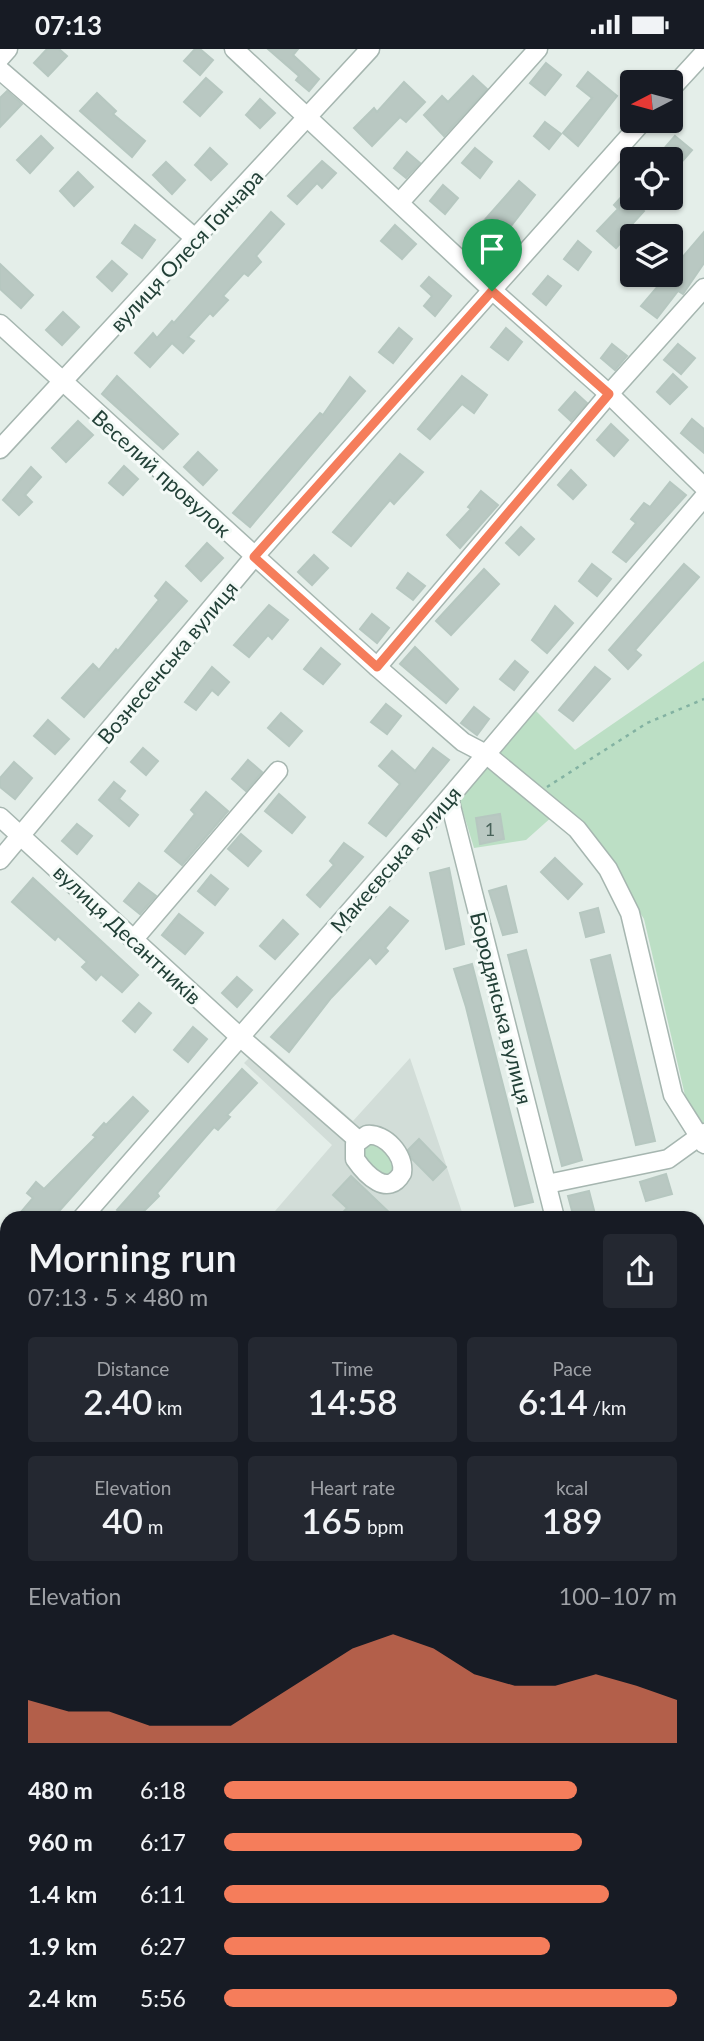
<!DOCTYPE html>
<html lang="en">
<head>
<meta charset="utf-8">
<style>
  body { margin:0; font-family:Lato,sans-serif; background:#242831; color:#f1f3f6; height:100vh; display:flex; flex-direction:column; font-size:26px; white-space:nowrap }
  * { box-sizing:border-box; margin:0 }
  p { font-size:23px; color:#9ea1a6 }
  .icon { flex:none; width:38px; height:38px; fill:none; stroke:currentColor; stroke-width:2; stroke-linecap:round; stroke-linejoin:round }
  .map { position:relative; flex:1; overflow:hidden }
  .panel { position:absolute; left:0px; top:1162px; width:705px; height:831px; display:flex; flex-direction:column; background:#171b24; border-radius:21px 21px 0 0; box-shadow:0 2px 5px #0004 }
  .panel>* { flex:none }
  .needle { width:46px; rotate:264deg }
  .fabs { position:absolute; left:620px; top:21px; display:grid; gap:14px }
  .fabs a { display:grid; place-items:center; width:63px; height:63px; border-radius:7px; background:#171b24; box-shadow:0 2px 5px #0004; font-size:35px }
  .pin { position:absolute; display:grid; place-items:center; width:60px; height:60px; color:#fff; margin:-72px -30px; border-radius:50% 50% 50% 0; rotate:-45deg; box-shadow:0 0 7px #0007 }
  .pin .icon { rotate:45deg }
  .round { display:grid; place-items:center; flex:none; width:74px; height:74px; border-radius:7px; background:#242831 }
  .summary { display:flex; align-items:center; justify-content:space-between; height:119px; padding:0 28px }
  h1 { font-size:38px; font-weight:600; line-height:52px }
  .stats { display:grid; grid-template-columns:repeat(3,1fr); gap:10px; height:119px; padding:7px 28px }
  .stats div { display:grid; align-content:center; border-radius:7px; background:#242831; text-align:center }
  .stats b { font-size:35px; font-weight:600 }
  .stats small { font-size:19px; font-weight:400 }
  .stats p { font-size:19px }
  .chart { height:196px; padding:14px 28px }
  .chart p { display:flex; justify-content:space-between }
  .chart svg { width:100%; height:126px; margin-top:7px; fill:#f57d5b; opacity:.7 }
  ul { padding:0 28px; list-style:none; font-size:23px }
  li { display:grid; grid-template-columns:112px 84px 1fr; align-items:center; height:52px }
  li i { height:18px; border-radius:9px; background:#f57d5b }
  .status { display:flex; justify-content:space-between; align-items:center; height:49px; padding:0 35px; background:#171b24; direction:ltr }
  .status svg { height:19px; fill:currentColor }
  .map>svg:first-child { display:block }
</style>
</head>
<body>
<div class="status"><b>07:13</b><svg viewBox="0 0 49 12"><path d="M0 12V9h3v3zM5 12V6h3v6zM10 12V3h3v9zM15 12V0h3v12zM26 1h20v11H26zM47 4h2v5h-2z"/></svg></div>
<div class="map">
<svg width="704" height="1992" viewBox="0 0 704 1992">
  <rect width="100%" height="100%" fill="#e4eee9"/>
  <polygon fill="#d2ddd8" points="264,994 353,1072 410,1009 464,1169 269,1169 332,1096 244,1014"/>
  <g fill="#bcdfc5">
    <polygon points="704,612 704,1083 687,1055 644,870 587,778 563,758 526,791 474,799 457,743 531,657 575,701"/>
    <polygon points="372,1091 394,1109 396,1123 383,1129 362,1110 360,1099"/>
    <polygon points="67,1986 261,1986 257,1992 74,1992"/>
  </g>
  <g fill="#b9c8c2" stroke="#b6c7c0" stroke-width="2">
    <polygon points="47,0 59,0 67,7 48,27 34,14"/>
    <polygon points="195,0 200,0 213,11 200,26 184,12"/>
    <polygon points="268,0 298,0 293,6 319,30 309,42 296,31 299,27"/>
    <polygon points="546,14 561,26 545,46 530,34"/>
    <polygon points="588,23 617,47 578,97 563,84 592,49 577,37"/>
    <polygon points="473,27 487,40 444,87 424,66 442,47 448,53"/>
    <polygon points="206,29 222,43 200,67 184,53"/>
    <polygon points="404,33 425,53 406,73 400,68 372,97 354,79 374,59 377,63"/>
    <polygon points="7,42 22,55 0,78 0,49"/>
    <polygon points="97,44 116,62 113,65 145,92 132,108 80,62"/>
    <polygon points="260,50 275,64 260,79 246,66"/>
    <polygon points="545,73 561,85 549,100 534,87"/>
    <polygon points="41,87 53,99 30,124 17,111"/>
    <polygon points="675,87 692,101 678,117 670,110 655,110"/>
    <polygon points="210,99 227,115 211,131 195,116"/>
    <polygon points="475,99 492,113 480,129 462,114"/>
    <polygon points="407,103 420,114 406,129 394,119"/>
    <polygon points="322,112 336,124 322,139 317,134 297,155 288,147"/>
    <polygon points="166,113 185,131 172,145 153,126"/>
    <polygon points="78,123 93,138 74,157 60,142"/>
    <polygon points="519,132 535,146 501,190 482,174"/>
    <polygon points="443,136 458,149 445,165 430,152"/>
    <polygon points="625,144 644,162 624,184 627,187 616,199 597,182 618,160 614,156"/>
    <polygon points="271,163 284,175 256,207 261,213 248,227 244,224 223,247 228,251 213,267 210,264 188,288 194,292 183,304 172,294 150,318 135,304 153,284 157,289 172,272 174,274"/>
    <polygon points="135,176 155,191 142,209 122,194"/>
    <polygon points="395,176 416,195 402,210 381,192"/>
    <polygon points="704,183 704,214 683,245 678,242 657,269 641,257"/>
    <polygon points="578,192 591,203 578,221 564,210"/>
    <polygon points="112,212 127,225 112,242 97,228"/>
    <polygon points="0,215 33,246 21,259 0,240"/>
    <polygon points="548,227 561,237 546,256 533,245"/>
    <polygon points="429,228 451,247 435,267 424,257 432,247 421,237"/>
    <polygon points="63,263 79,278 62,296 46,281"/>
    <polygon points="399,279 412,290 393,314 379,303"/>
    <polygon points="506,279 522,293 508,311 491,298"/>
    <polygon points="612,295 627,307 615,321 601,309"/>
    <polygon points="678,295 695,309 681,325 664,311"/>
    <polygon points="673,325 687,338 670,355 657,343"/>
    <polygon points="117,327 178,385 163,400 102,345"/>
    <polygon points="462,327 487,346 474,364 462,355 430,390 418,380"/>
    <polygon points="350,328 365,342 250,478 233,464 320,364 323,366"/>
    <polygon points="575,343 587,354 571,372 559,361"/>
    <polygon points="692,370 704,380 704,404 681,384"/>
    <polygon points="78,372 93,386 66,413 52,399"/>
    <polygon points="611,375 628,391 614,407 597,391"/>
    <polygon points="198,403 217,421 203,436 184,418"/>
    <polygon points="400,405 423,423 394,455 390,451 351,497 333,483"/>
    <polygon points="124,417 138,430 123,446 109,434"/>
    <polygon points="31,418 41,428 25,446 32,453 19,466 3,451"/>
    <polygon points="571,421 586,436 573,450 558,436"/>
    <polygon points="670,433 686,446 626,513 613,503 636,474 631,470 644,454 650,458"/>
    <polygon points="481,442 498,456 460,499 447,486 471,460 468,458"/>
    <polygon points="521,478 534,490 519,506 506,494"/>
    <polygon points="207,494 223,509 201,532 186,517"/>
    <polygon points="314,506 328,519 312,536 298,523"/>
    <polygon points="592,515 611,530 597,547 579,532"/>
    <polygon points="684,515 699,528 635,601 641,606 628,620 609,601"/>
    <polygon points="484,520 499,535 451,586 436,572"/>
    <polygon points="408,524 425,537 413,551 397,539"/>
    <polygon points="166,533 187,552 84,668 62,649 93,615 99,621 116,600 118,602 159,551 155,547"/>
    <polygon points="269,556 288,571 272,590 268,586 249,608 234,596"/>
    <polygon points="555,557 573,574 547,604 532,591"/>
    <polygon points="372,565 389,579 377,594 360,580"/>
    <polygon points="415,598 458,640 446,654 400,615"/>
    <polygon points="321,599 340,615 323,635 304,620"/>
    <polygon points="515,612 528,623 514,641 500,630"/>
    <polygon points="212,618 229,633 218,646 212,641 196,661 185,653"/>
    <polygon points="595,618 610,630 573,672 559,661"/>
    <polygon points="386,655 401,667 387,685 371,673"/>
    <polygon points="474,658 489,670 477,686 461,674"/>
    <polygon points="281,664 302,682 289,697 268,679"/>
    <polygon points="48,671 69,690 55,705 34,687"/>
    <polygon points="143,699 158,712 146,726 131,713"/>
    <polygon points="433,699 449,711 386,787 369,774 400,735 379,717 392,702 415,722"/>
    <polygon points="248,711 262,723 246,742 232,730"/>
    <polygon points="14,713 32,729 15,750 0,738 0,729"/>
    <polygon points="114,733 125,742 119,750 138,766 129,777 99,751"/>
    <polygon points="206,743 228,762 182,816 165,802 195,765 191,761"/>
    <polygon points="279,745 305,768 292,784 265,762"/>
    <polygon points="500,765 504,790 480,795 476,769"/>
    <polygon points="77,775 92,787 77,805 62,792"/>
    <polygon points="241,785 261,802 248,817 228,800"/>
    <polygon points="344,794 363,808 320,858 307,846 334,816 330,812"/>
    <polygon points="555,809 582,835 568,850 541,823"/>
    <polygon points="449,819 464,895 446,900 430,824"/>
    <polygon points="211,826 228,840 215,856 198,842"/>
    <polygon points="33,829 138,926 122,943 101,925 96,931 82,918 87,913 58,887 55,891 12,853"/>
    <polygon points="139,834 156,847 140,865 124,852"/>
    <polygon points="506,837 517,883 503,886 489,842"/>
    <polygon points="390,858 408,872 385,899 388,902 376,915 370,908 331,949 289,1003 271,988"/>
    <polygon points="598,859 604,883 586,888 580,864"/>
    <polygon points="179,865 203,884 185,905 162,886"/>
    <polygon points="283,871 298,885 275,910 260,897"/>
    <polygon points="526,901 582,1111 562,1117 508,906"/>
    <polygon points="610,906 655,1092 636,1096 591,911"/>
    <polygon points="472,915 533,1153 515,1157 466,958 454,920"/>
    <polygon points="237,928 252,941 237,958 222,944"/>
    <polygon points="139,954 151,964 135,983 123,972"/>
    <polygon points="193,978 207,990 188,1013 174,1001"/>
    <polygon points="242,1020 257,1034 227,1066 230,1068 218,1081 214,1078 157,1144 159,1147 137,1169 126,1169 117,1161"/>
    <polygon points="133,1048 148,1062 53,1169 16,1169 33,1149 27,1144 36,1133 44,1140 96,1088 93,1086 104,1074 106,1076"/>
    <polygon points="419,1090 446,1118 433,1131 412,1110 408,1101"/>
    <polygon points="666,1125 672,1145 646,1152 640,1133"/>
    <polygon points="351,1127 395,1169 338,1169 347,1159 333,1146"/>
    <polygon points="589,1142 596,1169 574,1169 568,1147"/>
  </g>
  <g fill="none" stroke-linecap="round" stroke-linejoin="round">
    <defs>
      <g id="minor">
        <polyline points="234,0 492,241 609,345 704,438"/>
        <polyline points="0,9 8,0"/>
        <polyline points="0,21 196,190"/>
        <polyline points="670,41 704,4"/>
        <polyline points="400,153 538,0"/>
        <polyline points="0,275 377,618 463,693 486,705 577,780 608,820 630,864 673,1046 704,1095"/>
        <polyline points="0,400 370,0"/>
        <polyline points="377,618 609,345 704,239"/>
        <polyline points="449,749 555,1169"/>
        <polyline points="0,768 240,988 358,1091"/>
        <polyline points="0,811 254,508 643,72"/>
        <polyline points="134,890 278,722"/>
        <path d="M367,1086C385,1084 405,1106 402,1124C388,1149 366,1126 355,1110V1095Z"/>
        <polyline points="547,1135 668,1110 704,1084"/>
        <polyline points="82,1169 449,749 704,448"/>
        <polyline points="0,1263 7,1254"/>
        <polyline points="0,1489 7,1500"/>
        <polyline points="698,1535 704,1536"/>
        <polyline points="0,1605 7,1600"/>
        <polyline points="0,1676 7,1678"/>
        <polyline points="0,1809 7,1805"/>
        <polyline points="0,1916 7,1925"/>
      </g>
    </defs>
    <use href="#minor" stroke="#a6b6b0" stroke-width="21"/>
    <g stroke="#83b2a2" stroke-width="2.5" stroke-dasharray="3.5 5" stroke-linecap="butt">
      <polyline points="547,738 647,674 704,650"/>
      <polyline points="698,1619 704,1620"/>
      <polyline points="78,1986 85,1992"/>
    </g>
    <use href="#minor" stroke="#fff" stroke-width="18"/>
  </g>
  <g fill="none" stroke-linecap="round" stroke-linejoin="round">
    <defs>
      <polygon id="route" points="492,242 609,345 377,618 254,508"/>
    </defs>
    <use href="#route" stroke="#fff" stroke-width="14"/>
    <use href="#route" stroke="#f57d5b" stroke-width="9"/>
  </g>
  <g text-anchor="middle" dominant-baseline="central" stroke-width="6" stroke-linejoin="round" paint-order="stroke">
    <g font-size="18" fill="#48625a">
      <text x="490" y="780">1</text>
    </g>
    <g font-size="21" fill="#224037" stroke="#f4faf7">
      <text transform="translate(186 201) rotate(-47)">вулиця Олеся Гончара</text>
      <text transform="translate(162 424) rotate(42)">Веселий провулок</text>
      <text transform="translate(167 613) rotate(-50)">Вознесенська вулиця</text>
      <text transform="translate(395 810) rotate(-49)">Макеєвська вулиця</text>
      <text transform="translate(128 885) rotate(43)">вулиця Десантників</text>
      <text transform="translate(502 959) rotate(76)">Бородянська вулиця</text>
    </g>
  </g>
</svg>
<div class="fabs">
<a><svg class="needle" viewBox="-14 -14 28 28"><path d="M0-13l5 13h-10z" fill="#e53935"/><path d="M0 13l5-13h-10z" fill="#9ea1a6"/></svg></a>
<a><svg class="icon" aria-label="locate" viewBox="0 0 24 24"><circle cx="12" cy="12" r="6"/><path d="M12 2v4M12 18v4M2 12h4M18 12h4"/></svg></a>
<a><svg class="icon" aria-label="layers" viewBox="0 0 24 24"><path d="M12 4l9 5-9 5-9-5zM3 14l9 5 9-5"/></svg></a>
</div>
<div class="pin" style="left:492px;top:242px;background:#1e9e55"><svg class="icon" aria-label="arrive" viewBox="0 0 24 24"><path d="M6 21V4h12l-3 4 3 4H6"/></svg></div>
<section class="panel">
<div class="summary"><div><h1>Morning run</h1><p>07:13 · 5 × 480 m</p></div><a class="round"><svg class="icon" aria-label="share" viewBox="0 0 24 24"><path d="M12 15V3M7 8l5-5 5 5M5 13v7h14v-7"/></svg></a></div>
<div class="stats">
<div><p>Distance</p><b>2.40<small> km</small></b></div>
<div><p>Time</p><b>14:58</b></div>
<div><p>Pace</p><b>6:14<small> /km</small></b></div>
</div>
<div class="stats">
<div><p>Elevation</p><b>40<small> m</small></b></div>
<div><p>Heart rate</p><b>165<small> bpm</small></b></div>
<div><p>kcal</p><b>189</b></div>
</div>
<div class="chart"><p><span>Elevation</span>100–107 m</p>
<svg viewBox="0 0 160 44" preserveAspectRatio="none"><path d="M0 44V29L10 33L20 33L30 38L40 38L50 38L60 29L70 20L80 11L90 6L100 11L110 20L120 24L130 24L140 20L150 24L160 29V44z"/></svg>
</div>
<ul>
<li><b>480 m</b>6:18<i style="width:78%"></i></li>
<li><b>960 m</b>6:17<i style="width:79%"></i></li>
<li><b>1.4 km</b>6:11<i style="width:85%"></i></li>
<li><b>1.9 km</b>6:27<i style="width:72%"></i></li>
<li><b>2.4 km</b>5:56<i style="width:100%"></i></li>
</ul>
</section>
</div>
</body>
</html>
